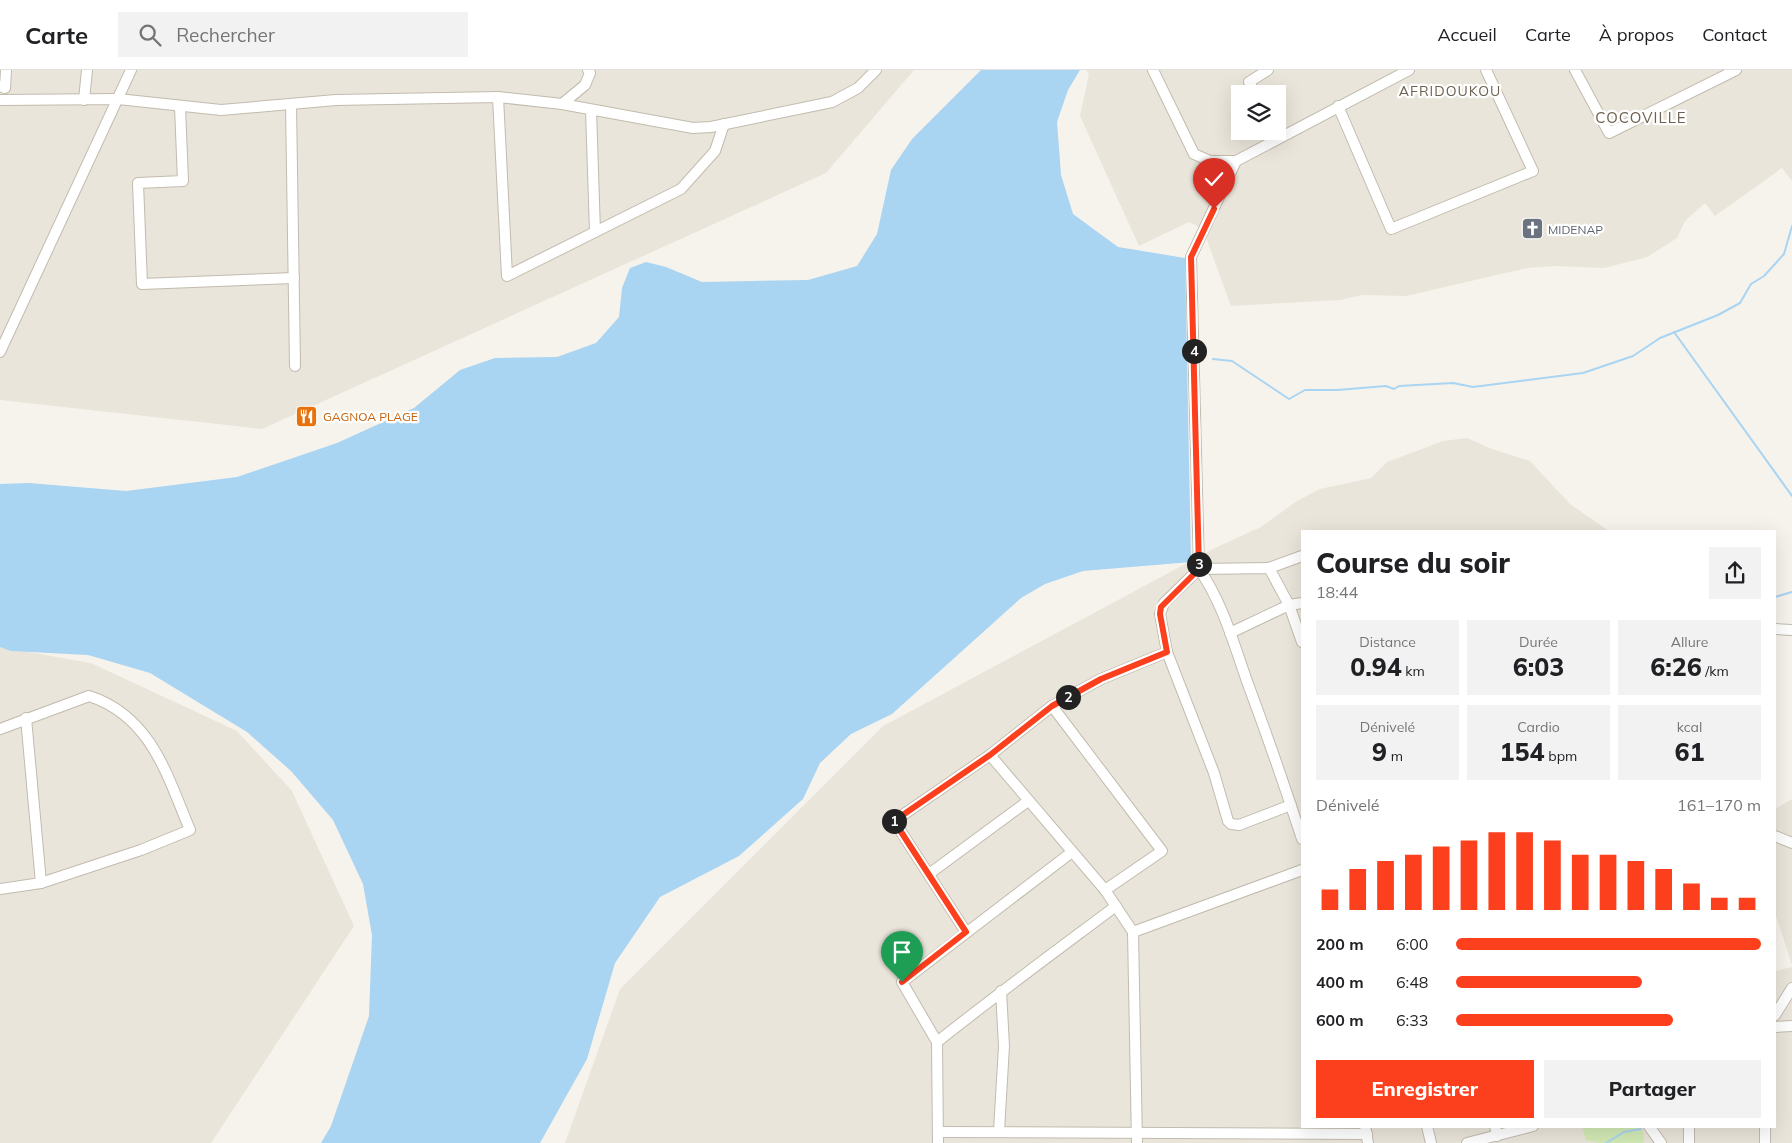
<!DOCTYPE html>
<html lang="fr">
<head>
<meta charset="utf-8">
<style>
  body { margin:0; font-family:Mulish,sans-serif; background:#f2f2f2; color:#202124; height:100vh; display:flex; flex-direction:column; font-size:19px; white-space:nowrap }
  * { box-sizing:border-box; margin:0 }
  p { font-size:16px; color:#757577 }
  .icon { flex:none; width:28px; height:28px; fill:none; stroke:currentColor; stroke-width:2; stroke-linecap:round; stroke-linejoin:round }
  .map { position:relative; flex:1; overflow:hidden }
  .details { position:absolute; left:1301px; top:460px; width:475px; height:598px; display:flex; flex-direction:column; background:#fff; border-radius:0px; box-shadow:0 5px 20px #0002 }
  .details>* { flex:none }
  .controls { position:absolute; left:1231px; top:15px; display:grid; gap:10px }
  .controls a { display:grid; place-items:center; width:55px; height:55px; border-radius:0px; background:#fff; box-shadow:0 5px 20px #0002; font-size:25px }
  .pin { position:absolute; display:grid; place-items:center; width:42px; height:42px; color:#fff; margin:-51px -21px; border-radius:50% 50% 50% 0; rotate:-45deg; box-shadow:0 0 5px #0007 }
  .pin .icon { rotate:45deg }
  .km { position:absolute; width:25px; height:25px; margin:-12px; border-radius:50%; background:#222; color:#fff; font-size:14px; line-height:25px; text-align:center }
  .round { display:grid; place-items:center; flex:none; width:52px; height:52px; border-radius:0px; background:#f2f2f2 }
  .head { display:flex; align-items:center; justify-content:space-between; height:85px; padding:0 15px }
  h1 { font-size:28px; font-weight:800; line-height:38px }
  .metrics { display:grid; grid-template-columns:repeat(3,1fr); gap:8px; height:85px; padding:5px 15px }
  .metrics div { display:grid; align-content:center; border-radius:0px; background:#f2f2f2; text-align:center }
  .metrics b { font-size:25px; font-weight:800 }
  .metrics small { font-size:14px; font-weight:400 }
  .metrics p { font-size:14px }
  .chart { height:140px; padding:10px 15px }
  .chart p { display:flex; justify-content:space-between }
  .chart svg { width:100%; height:90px; margin-top:5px; stroke:#fc3f1d; stroke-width:6 }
  .primary-button { display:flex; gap:10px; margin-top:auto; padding:10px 15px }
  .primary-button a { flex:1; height:58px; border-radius:0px; background:#fc3f1d; color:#fff; font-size:20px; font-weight:800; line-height:58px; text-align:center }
  .primary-button a+a { background:#f2f2f2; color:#202124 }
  ul { padding:0 15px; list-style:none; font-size:16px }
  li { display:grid; grid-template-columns:80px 60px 1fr; align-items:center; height:38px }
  li i { height:12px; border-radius:6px; background:#fc3f1d }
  header { display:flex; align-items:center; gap:30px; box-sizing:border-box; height:70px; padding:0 25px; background:#fff; border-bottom:1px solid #e0e0e0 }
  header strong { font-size:24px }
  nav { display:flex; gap:28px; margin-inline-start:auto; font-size:18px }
  .search { width:350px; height:45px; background:#f2f2f2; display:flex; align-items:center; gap:12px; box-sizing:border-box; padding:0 18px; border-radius:0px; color:#757577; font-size:19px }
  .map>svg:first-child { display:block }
</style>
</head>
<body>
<header>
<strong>Carte</strong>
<div class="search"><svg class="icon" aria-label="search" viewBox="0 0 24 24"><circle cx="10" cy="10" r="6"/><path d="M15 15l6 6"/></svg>Rechercher</div>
<nav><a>Accueil</a><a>Carte</a><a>À propos</a><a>Contact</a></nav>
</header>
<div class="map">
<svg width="1792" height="1073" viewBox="0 0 1792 1073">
  <rect width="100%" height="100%" fill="#f6f3ec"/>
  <g fill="#eae5da" fill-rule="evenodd">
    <polygon points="0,0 914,0 826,103 262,359 0,330"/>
    <path d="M1086,0H1792V111L1782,98L1715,146L1705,133L1685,151L1677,168L1647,187L1604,198L1556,196L1527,198L1406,226L1363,225L1340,230L1231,236L1203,159L1189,152L1139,176L1080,46L1089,4ZM1240,24H1278V61H1240Z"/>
    <polygon points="1467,368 1492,379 1530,391 1570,434 1609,461 1302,461 1302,1056 1775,1056 1775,901 1792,897 1792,1073 565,1073 620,919 883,656 1217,477 1261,457 1297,431 1320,419 1371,408 1387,392 1443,371"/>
    <polygon points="0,577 91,593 237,661 292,721 354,856 211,1073 0,1073"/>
    <polygon points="1792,729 1792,895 1775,843 1775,739"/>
  </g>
  <polygon fill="#d2eab5" points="1582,1056 1640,1056 1644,1065 1643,1073 1599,1073 1586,1070"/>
  <polygon fill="#a9d4f2" points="981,0 1080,0 1068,20 1057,52 1061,105 1073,144 1118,177 1185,188 1191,492 1083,501 1045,514 1021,528 892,644 851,664 820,693 803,729 739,786 660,827 615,893 587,989 540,1073 321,1073 331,1056 369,946 372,865 363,814 333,750 291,701 247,662 150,603 88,585 11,581 0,577 0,414 29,413 126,421 237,407 337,373 414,338 460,300 495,288 557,287 596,273 619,247 622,218 630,198 646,192 666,197 702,212 808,210 857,196 877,164 891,100 912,69"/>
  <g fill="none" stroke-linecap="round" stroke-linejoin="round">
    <g stroke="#a9d4f2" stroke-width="2">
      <polyline points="1674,262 1792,426"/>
      <polyline points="1213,289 1232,291 1289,329 1305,320 1337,320 1386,316 1394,319 1399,316 1453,313 1473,317 1583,303 1633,286 1660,268 1718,245 1740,233 1751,214 1764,206 1784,184 1792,156"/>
      <polyline points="1775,527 1792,522"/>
      <polyline points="1606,1073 1624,1062 1641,1059"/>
    </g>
    <defs>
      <g id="minor">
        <polyline points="1153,0 1194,84 1210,91 1236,91 1409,0"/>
        <polyline points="1575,0 1609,63 1736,0"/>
        <polyline points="0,16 5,18 6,0"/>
        <polyline points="1256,24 1249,12 1268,0"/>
        <polyline points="498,27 507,206 681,119 715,81 724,54"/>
        <polyline points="0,30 118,29 221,40 336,30 498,27 562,34 693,58 711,57 832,32 858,18 876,0"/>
        <polyline points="84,30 87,0"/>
        <polyline points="291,34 295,296"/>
        <polyline points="562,34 585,15 590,3 588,0"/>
        <polyline points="1338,36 1391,159 1533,101 1486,0"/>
        <polyline points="180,37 183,111 138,113 142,214 294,208"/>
        <polyline points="591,40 595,162"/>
        <polyline points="1236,91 1191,187 1199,499 1269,498 1289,535 1302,572"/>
        <polyline points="0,282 131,0"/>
        <polyline points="1269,498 1302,486"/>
        <polyline points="1775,559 1792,560"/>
        <polyline points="1230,563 1289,535 1302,533"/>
        <polyline points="1052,636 1101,609 1167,582"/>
        <polyline points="26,648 41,813"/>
        <path d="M0,659L89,626C151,646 167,705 190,760L141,780L41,813L0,819"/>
        <polyline points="990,685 1105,820 1133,862 1137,1073"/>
        <path d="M1291,735L1239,755L1231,754L1228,751L1214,703L1167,582L1160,544L1164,533L1199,499C1223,533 1234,575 1248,614C1267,665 1285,717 1302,769"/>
        <polyline points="1775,766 1792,773"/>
        <polyline points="929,804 1028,731"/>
        <polyline points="966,862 894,751 990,685 1052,636 1162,781 1105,820"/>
        <polyline points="1133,862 1302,800"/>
        <polyline points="1775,945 1792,918"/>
        <polyline points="1775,957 1792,956"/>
        <path d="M937,972C996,925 1056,881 1116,836"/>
        <polyline points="1365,1056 1368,1073"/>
        <polyline points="1427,1056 1431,1073"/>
        <polyline points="1495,1056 1497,1066"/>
        <polyline points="1649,1056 1661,1073"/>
        <polyline points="1689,1056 1689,1073"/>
        <polyline points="999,1061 1004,976 1001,921"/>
        <polyline points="938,1062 1367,1064"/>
        <polyline points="938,1073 937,972 902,912 1072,782"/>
        <polyline points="1467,1073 1533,1056"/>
        <polyline points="1765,1073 1765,1056"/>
      </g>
    </defs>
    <use href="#minor" stroke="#c2bbae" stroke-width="12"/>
    <use href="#minor" stroke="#fff" stroke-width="10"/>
  </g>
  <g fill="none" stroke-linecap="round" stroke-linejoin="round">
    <defs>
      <polyline id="route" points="902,912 966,862 894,751 990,685 1052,636 1101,609 1167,582 1160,544 1161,537 1199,499 1191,187 1214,139"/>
    </defs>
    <use href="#route" stroke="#fff" stroke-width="10"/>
    <use href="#route" stroke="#fc3f1d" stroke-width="6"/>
  </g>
  <defs>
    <symbol id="church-square" viewBox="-11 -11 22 22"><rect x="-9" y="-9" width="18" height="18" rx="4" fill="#6b7280" stroke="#fff"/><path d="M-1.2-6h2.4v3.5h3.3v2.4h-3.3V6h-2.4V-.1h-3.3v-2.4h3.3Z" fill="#fff"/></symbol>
    <symbol id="restaurant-square" viewBox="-11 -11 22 22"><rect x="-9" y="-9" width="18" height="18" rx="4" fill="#e8710a" stroke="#fff"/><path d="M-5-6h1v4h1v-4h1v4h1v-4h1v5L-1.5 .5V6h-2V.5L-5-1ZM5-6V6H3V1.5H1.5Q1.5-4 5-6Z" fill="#fff"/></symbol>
  </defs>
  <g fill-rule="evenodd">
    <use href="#church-square" x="1520" y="146" width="25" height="25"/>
    <use href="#restaurant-square" x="294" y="334" width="25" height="25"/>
  </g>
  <g text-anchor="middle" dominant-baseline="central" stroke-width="4.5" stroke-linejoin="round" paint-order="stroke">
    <g font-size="12" fill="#5b616d" stroke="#fff" text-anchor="start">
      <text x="1548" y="159">MIDENAP</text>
    </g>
    <g font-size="12" fill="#c56008" stroke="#fff" text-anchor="start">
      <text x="323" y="346">GAGNOA PLAGE</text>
    </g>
    <g font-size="14" letter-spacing="1" fill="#6e6250" stroke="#fff">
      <text x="1450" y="21">AFRIDOUKOU</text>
    </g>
    <g font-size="15" letter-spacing="1" fill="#6e6250" stroke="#fff">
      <text x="1641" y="47">COCOVILLE</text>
    </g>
  </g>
</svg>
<div class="controls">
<a><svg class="icon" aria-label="layers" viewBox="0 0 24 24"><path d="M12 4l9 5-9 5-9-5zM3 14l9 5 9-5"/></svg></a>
</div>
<div class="pin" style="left:902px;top:912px;background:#1e9e55"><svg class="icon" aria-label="arrive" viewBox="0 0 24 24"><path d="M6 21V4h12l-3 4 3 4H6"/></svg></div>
<div class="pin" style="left:1214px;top:139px;background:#d93025"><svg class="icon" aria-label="check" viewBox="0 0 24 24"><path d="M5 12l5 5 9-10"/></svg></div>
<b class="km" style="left:894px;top:751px">1</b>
<b class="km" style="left:1068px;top:627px">2</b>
<b class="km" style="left:1199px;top:494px">3</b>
<b class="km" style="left:1194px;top:281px">4</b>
<section class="details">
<div class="head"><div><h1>Course du soir</h1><p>18:44</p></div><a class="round"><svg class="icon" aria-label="share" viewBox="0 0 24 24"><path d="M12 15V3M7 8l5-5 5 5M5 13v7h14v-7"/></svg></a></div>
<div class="metrics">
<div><p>Distance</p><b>0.94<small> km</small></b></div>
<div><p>Durée</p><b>6:03</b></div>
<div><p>Allure</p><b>6:26<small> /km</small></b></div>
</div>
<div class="metrics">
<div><p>Dénivelé</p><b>9<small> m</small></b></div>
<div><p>Cardio</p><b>154<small> bpm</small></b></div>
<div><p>kcal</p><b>61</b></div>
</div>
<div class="chart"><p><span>Dénivelé</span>161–170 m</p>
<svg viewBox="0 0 160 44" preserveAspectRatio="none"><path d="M5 44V34M15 44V24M25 44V20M35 44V17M45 44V13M55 44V10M65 44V6M75 44V6M85 44V10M95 44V17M105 44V17M115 44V20M125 44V24M135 44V31M145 44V38M155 44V38"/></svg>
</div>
<ul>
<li><b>200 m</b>6:00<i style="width:100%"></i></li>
<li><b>400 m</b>6:48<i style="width:61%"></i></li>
<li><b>600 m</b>6:33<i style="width:71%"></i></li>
</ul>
<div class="primary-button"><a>Enregistrer</a><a>Partager</a></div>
</section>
</div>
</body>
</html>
